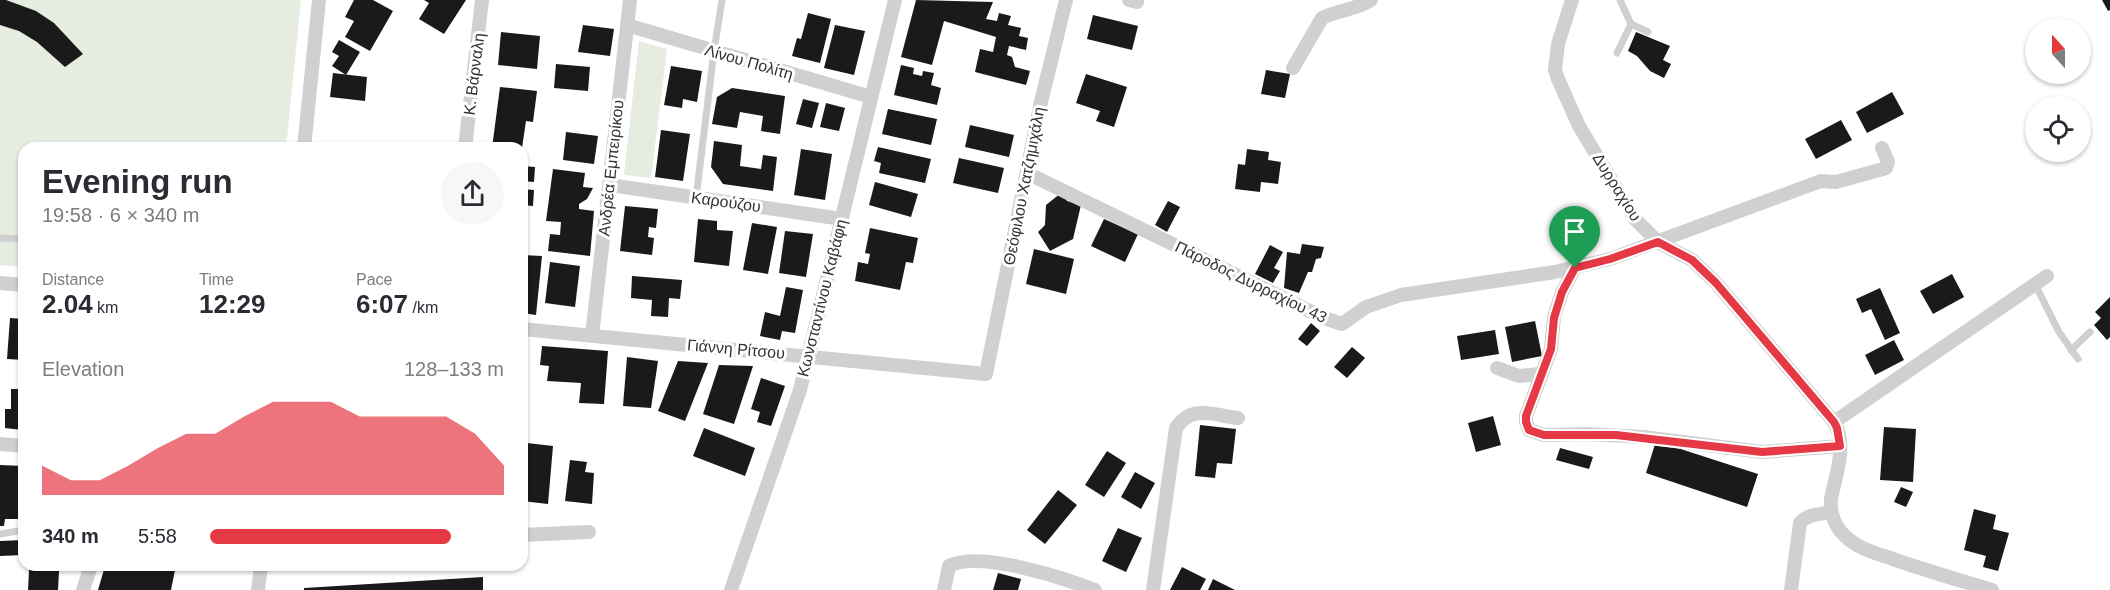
<!DOCTYPE html>
<html lang="en">
<head>
<meta charset="utf-8">
<style>
  body { margin:0; font-family:Arial,sans-serif; background:#f7f7f7; color:#2b2b33; height:100vh; display:flex; flex-direction:column; font-size:22px; white-space:nowrap }
  * { box-sizing:border-box; margin:0 }
  p { font-size:20px; color:#7c7c81 }
  .icon { flex:none; width:33px; height:33px; fill:none; stroke:currentColor; stroke-width:2; stroke-linecap:round; stroke-linejoin:round }
  .map { position:relative; flex:1; overflow:hidden }
  .details { position:absolute; left:18px; top:142px; width:510px; height:429px; display:flex; flex-direction:column; background:#fff; border-radius:18px; box-shadow:0 2px 4px #0004 }
  .details>* { flex:none }
  .needle { width:39px; rotate:339deg }
  .fabs { position:absolute; left:2025px; top:18px; display:grid; gap:12px }
  .fabs a { display:grid; place-items:center; width:66px; height:66px; border-radius:50%; background:#fff; box-shadow:0 2px 4px #0004; font-size:30px }
  .pin { position:absolute; display:grid; place-items:center; width:51px; height:51px; color:#fff; margin:-62px -26px; border-radius:50% 50% 50% 0; rotate:-45deg; box-shadow:0 0 6px #0007 }
  .pin .icon { rotate:45deg }
  .round { display:grid; place-items:center; flex:none; width:63px; height:63px; border-radius:32px; background:#f7f7f7 }
  .headline { display:flex; align-items:center; justify-content:space-between; height:102px; padding:0 24px }
  h1 { font-size:33px; font-weight:700; line-height:45px }
  .figures { display:grid; grid-template-columns:repeat(3,1fr); gap:9px; height:102px; padding:6px 24px }
  .figures div { display:grid; align-content:center }
  .figures b { font-size:26px; font-weight:700 }
  .figures small { font-size:16px; font-weight:400 }
  .figures p { font-size:16px }
  .chart { height:168px; padding:12px 24px }
  .chart p { display:flex; justify-content:space-between }
  .chart svg { width:100%; height:108px; margin-top:6px; fill:#e63946; opacity:.7 }
  ul { padding:0 24px; list-style:none; font-size:20px }
  li { display:grid; grid-template-columns:96px 72px 1fr; align-items:center; height:45px }
  li i { height:15px; border-radius:8px; background:#e63946 }
  .map>svg:first-child { display:block }
</style>
</head>
<body>
<div class="map">
<svg width="2110" height="590" viewBox="0 0 2110 590">
  <rect width="100%" height="100%" fill="#fff"/>
  <g fill="#e6ecdf">
    <polygon points="0,0 301,0 286,148 24,148 24,267 0,265"/>
    <polygon points="639,41 667,49 651,178 624,175"/>
  </g>
  <g fill="#1a1a1a">
    <polygon points="0,0 6,0 36,11 54,23 83,54 65,67 37,42 19,31 0,25"/>
    <polygon points="354,0 373,0 393,11 370,51 345,37 354,21 345,17"/>
    <polygon points="424,0 466,0 444,34 419,19 429,3"/>
    <polygon points="916,0 993,2 986,19 997,21 999,13 1011,16 1008,25 1021,28 1019,36 1028,38 1026,50 1009,46 1007,55 1012,57 1015,67 1030,71 1026,85 975,72 980,49 993,52 996,37 944,21 932,65 901,57"/>
    <polygon points="2102,0 2110,0 2110,10 2108,11"/>
    <polygon points="808,13 831,19 820,63 792,56 797,38 801,39"/>
    <polygon points="1093,15 1138,26 1132,50 1087,39"/>
    <polygon points="583,25 614,29 610,56 578,52"/>
    <polygon points="835,25 865,31 854,75 824,68"/>
    <polygon points="501,32 540,36 537,69 498,65"/>
    <polygon points="1636,32 1670,46 1663,60 1671,64 1664,78 1650,71 1637,56 1628,51"/>
    <polygon points="339,40 360,52 346,75 332,66 339,56 332,52"/>
    <polygon points="556,64 590,67 588,91 554,88"/>
    <polygon points="901,65 914,68 913,74 922,76 923,71 934,73 931,85 941,88 937,105 894,95"/>
    <polygon points="671,66 702,71 697,102 683,99 682,108 664,105"/>
    <polygon points="1266,70 1290,74 1285,98 1261,94"/>
    <polygon points="333,73 367,77 365,101 330,97"/>
    <polygon points="1086,74 1127,87 1114,127 1096,121 1100,111 1076,103"/>
    <polygon points="500,87 537,91 533,122 526,121 522,148 492,148"/>
    <polygon points="732,88 785,96 780,134 761,131 763,116 740,112 737,128 712,124 717,97"/>
    <polygon points="1892,92 1904,114 1867,133 1856,112"/>
    <polygon points="803,99 819,103 812,128 796,124"/>
    <polygon points="826,103 845,108 839,131 820,127"/>
    <polygon points="888,109 937,119 931,145 882,134"/>
    <polygon points="1841,120 1852,140 1816,159 1805,139"/>
    <polygon points="970,125 1014,135 1009,157 965,147"/>
    <polygon points="661,130 690,134 683,181 655,177"/>
    <polygon points="566,132 598,136 594,164 563,160"/>
    <polygon points="714,141 742,145 740,166 761,169 763,155 777,157 773,191 723,184 711,167"/>
    <polygon points="878,147 931,159 925,183 879,173 881,163 874,161"/>
    <polygon points="801,149 832,154 825,200 794,195"/>
    <polygon points="1247,149 1269,152 1268,160 1281,162 1278,184 1261,182 1260,192 1235,189 1238,164 1245,165"/>
    <polygon points="959,158 1004,168 998,193 953,183"/>
    <polygon points="522,166 535,167 534,182 522,181"/>
    <polygon points="553,169 585,173 583,187 593,188 587,199 579,204 579,209 594,211 590,256 548,251 550,234 560,235 561,222 546,221"/>
    <polygon points="875,182 918,194 911,217 869,205"/>
    <polygon points="522,189 534,190 533,206 522,205"/>
    <polygon points="1061,193 1067,201 1081,205 1073,239 1050,251 1038,232 1045,225 1046,205"/>
    <polygon points="1168,201 1180,207 1167,232 1155,225"/>
    <polygon points="625,206 658,209 656,228 649,227 648,237 654,238 652,255 620,251"/>
    <polygon points="698,219 717,221 717,230 733,231 729,266 694,262"/>
    <polygon points="1104,219 1138,234 1125,262 1091,246"/>
    <polygon points="752,223 777,227 768,274 743,270"/>
    <polygon points="870,228 918,238 913,263 906,262 900,290 855,281 858,262 868,264 870,254 865,253"/>
    <polygon points="785,231 813,234 806,277 779,273"/>
    <polygon points="1302,244 1324,247 1321,258 1316,259 1312,272 1308,272 1299,293 1284,288 1287,252 1300,254"/>
    <polygon points="1270,245 1283,252 1274,268 1280,271 1273,283 1255,274"/>
    <polygon points="1034,249 1074,259 1066,294 1026,284"/>
    <polygon points="522,255 542,256 536,315 522,313"/>
    <polygon points="550,262 580,266 575,307 545,303"/>
    <polygon points="1952,274 1964,297 1933,314 1920,291"/>
    <polygon points="632,276 682,280 680,299 669,298 668,317 651,316 652,300 631,298"/>
    <polygon points="786,287 803,290 795,333 782,331 780,340 760,336 765,312 780,316"/>
    <polygon points="1880,288 1900,333 1885,340 1871,309 1862,313 1856,299"/>
    <polygon points="2110,297 2110,337 2107,340 2094,325 2101,318 2095,312"/>
    <polygon points="10,318 24,319 24,360 7,359"/>
    <polygon points="1535,321 1542,356 1512,362 1505,327"/>
    <polygon points="1311,323 1320,331 1307,346 1298,339"/>
    <polygon points="1495,330 1499,354 1461,360 1457,336"/>
    <polygon points="1894,340 1904,360 1875,375 1865,355"/>
    <polygon points="542,346 608,351 604,404 579,403 581,383 547,381 549,366 540,365"/>
    <polygon points="1352,347 1365,358 1347,378 1334,367"/>
    <polygon points="627,357 658,361 651,408 623,406"/>
    <polygon points="678,361 708,363 685,421 658,411"/>
    <polygon points="719,365 753,366 734,424 703,414"/>
    <polygon points="761,378 785,386 771,426 757,422 760,412 751,409"/>
    <polygon points="11,389 24,389 22,430 5,428 5,409 11,409"/>
    <polygon points="1493,416 1501,445 1476,452 1468,423"/>
    <polygon points="1200,425 1236,429 1232,464 1217,463 1215,478 1195,476"/>
    <polygon points="1884,427 1916,429 1913,482 1880,480"/>
    <polygon points="704,428 755,448 745,476 693,456"/>
    <polygon points="1656,441 1758,474 1747,507 1646,473"/>
    <polygon points="527,443 553,446 548,504 522,501"/>
    <polygon points="1560,448 1593,457 1589,469 1556,460"/>
    <polygon points="1107,451 1126,463 1104,497 1085,485"/>
    <polygon points="570,460 587,462 585,472 594,473 592,504 565,501"/>
    <polygon points="0,465 24,466 23,519 5,519 4,526 0,526"/>
    <polygon points="1135,472 1155,483 1141,509 1121,497"/>
    <polygon points="1901,487 1913,492 1906,507 1894,502"/>
    <polygon points="1058,490 1077,505 1045,544 1027,530"/>
    <polygon points="1974,509 1996,515 1993,529 2009,533 1998,571 1983,567 1986,556 1964,550"/>
    <polygon points="1118,528 1142,538 1126,572 1102,561"/>
    <polygon points="24,540 24,555 0,556 0,541"/>
    <polygon points="105,566 156,566 155,568 175,570 171,590 98,590"/>
    <polygon points="1182,567 1206,579 1200,590 1170,590"/>
    <polygon points="29,570 59,571 58,590 28,590"/>
    <polygon points="998,573 1021,579 1018,590 993,590"/>
    <polygon points="483,577 483,590 304,590 304,588"/>
    <polygon points="1213,579 1235,590 1208,590"/>
  </g>
  <g fill="none" stroke-linecap="round" stroke-linejoin="round">
    <g stroke="#d0d0d0" stroke-width="7">
      <polyline points="1631,24 1648,32"/>
      <polyline points="1617,53 1631,24 1620,0"/>
      <polyline points="696,198 714,51 722,0"/>
      <polyline points="0,238 24,239"/>
      <polyline points="2035,284 2059,332 2078,359"/>
      <polyline points="2071,350 2090,332"/>
      <polyline points="0,534 24,530"/>
    </g>
    <g stroke="#d0d0d0" stroke-width="14">
      <polyline points="1129,0 1137,2"/>
      <path d="M1572,0L1558,44L1555,70L1558,79L1579,126L1635,219L1658,242L1692,260L1716,283L1834,422C1847,443 1837,472 1832,494C1828,509 1834,526 1845,536C1857,548 1875,553 1890,558C1924,570 1958,580 1992,590"/>
      <polyline points="627,25 871,97"/>
      <path d="M1293,68L1322,18C1337,10 1356,10 1371,0"/>
      <polyline points="304,148 319,0"/>
      <polyline points="465,148 482,0"/>
      <polyline points="1027,173 1324,318 1342,324 1366,307 1401,295 1555,272 1610,259 1821,181 1836,182 1883,169 1886,168 1888,162 1882,148"/>
      <polyline points="610,185 842,219"/>
      <polyline points="1575,268 1562,292 1554,317 1551,349 1526,416 1526,422 1529,430 1544,435 1587,434 1643,437 1762,452 1840,446"/>
      <polyline points="0,283 24,285"/>
      <polyline points="522,329 986,374 1040,106 1066,0"/>
      <polyline points="592,336 630,0"/>
      <polyline points="1497,368 1519,376 1541,374"/>
      <polyline points="1834,422 2047,276"/>
      <polyline points="0,444 24,446"/>
      <polyline points="522,535 589,532"/>
      <polyline points="83,590 91,566"/>
      <polyline points="258,590 261,566"/>
      <polyline points="731,590 800,390 895,0"/>
      <path d="M944,590L949,566C979,550 1064,578 1095,590"/>
      <path d="M1153,590L1176,428C1192,404 1213,415 1238,418"/>
      <path d="M1791,590L1800,523C1807,514 1821,514 1831,512"/>
    </g>
  </g>
  <g fill="none" stroke-linecap="round" stroke-linejoin="round">
    <defs>
      <polygon id="route" points="1658,242 1692,260 1716,283 1834,422 1837,428 1840,446 1762,452 1616,435 1544,435 1529,430 1526,422 1526,416 1551,349 1554,318 1562,292 1575,268 1610,259"/>
    </defs>
    <use href="#route" stroke="#fff" stroke-width="12"/>
    <use href="#route" stroke="#e63946" stroke-width="8"/>
  </g>
  <g text-anchor="middle" dominant-baseline="central" stroke-width="6" stroke-linejoin="round" paint-order="stroke">
    <g font-size="16" fill="#333" stroke="#fff">
      <text transform="translate(749 62) rotate(16)">Λίνου Πολίτη</text>
      <text transform="translate(474 74) rotate(-83)">Κ. Βάρναλη</text>
      <text transform="translate(611 168) rotate(-84)">Ανδρέα Εμπειρίκου</text>
      <text transform="translate(1024 186) rotate(-79)">Θεόφιλου Χατζημιχάλη</text>
      <text transform="translate(1617 187) rotate(58)">Δυρραχίου</text>
      <text transform="translate(726 202) rotate(8)">Καρούζου</text>
      <text transform="translate(1251 282) rotate(26)">Πάροδος Δυρραχίου 43</text>
      <text transform="translate(822 298) rotate(-76)">Κωνσταντίνου Καβάφη</text>
      <text transform="translate(736 349) rotate(5)">Γιάννη Ρίτσου</text>
    </g>
  </g>
</svg>
<div class="fabs">
<a><svg class="needle" viewBox="-14 -14 28 28"><path d="M0-13l5 13h-10z" fill="#e53935"/><path d="M0 13l5-13h-10z" fill="#7c7c81"/></svg></a>
<a><svg class="icon" aria-label="locate" viewBox="0 0 24 24"><circle cx="12" cy="12" r="6"/><path d="M12 2v4M12 18v4M2 12h4M18 12h4"/></svg></a>
</div>
<div class="pin" style="left:1575px;top:268px;background:#1e9e55"><svg class="icon" aria-label="arrive" viewBox="0 0 24 24"><path d="M6 21V4h12l-3 4 3 4H6"/></svg></div>
<section class="details">
<div class="headline"><div><h1>Evening run</h1><p>19:58 · 6 × 340 m</p></div><a class="round"><svg class="icon" aria-label="share" viewBox="0 0 24 24"><path d="M12 15V3M7 8l5-5 5 5M5 13v7h14v-7"/></svg></a></div>
<div class="figures">
<div><p>Distance</p><b>2.04<small> km</small></b></div>
<div><p>Time</p><b>12:29</b></div>
<div><p>Pace</p><b>6:07<small> /km</small></b></div>
</div>
<div class="chart"><p><span>Elevation</span>128–133 m</p>
<svg viewBox="0 0 160 44" preserveAspectRatio="none"><path d="M0 44V32L10 38L20 38L30 32L40 25L50 19L60 19L70 12L80 6L90 6L100 6L110 12L120 12L130 12L140 12L150 19L160 32V44z"/></svg>
</div>
<ul>
<li><b>340 m</b>5:58<i style="width:82%"></i></li>
</ul>
</section>
</div>
</body>
</html>
